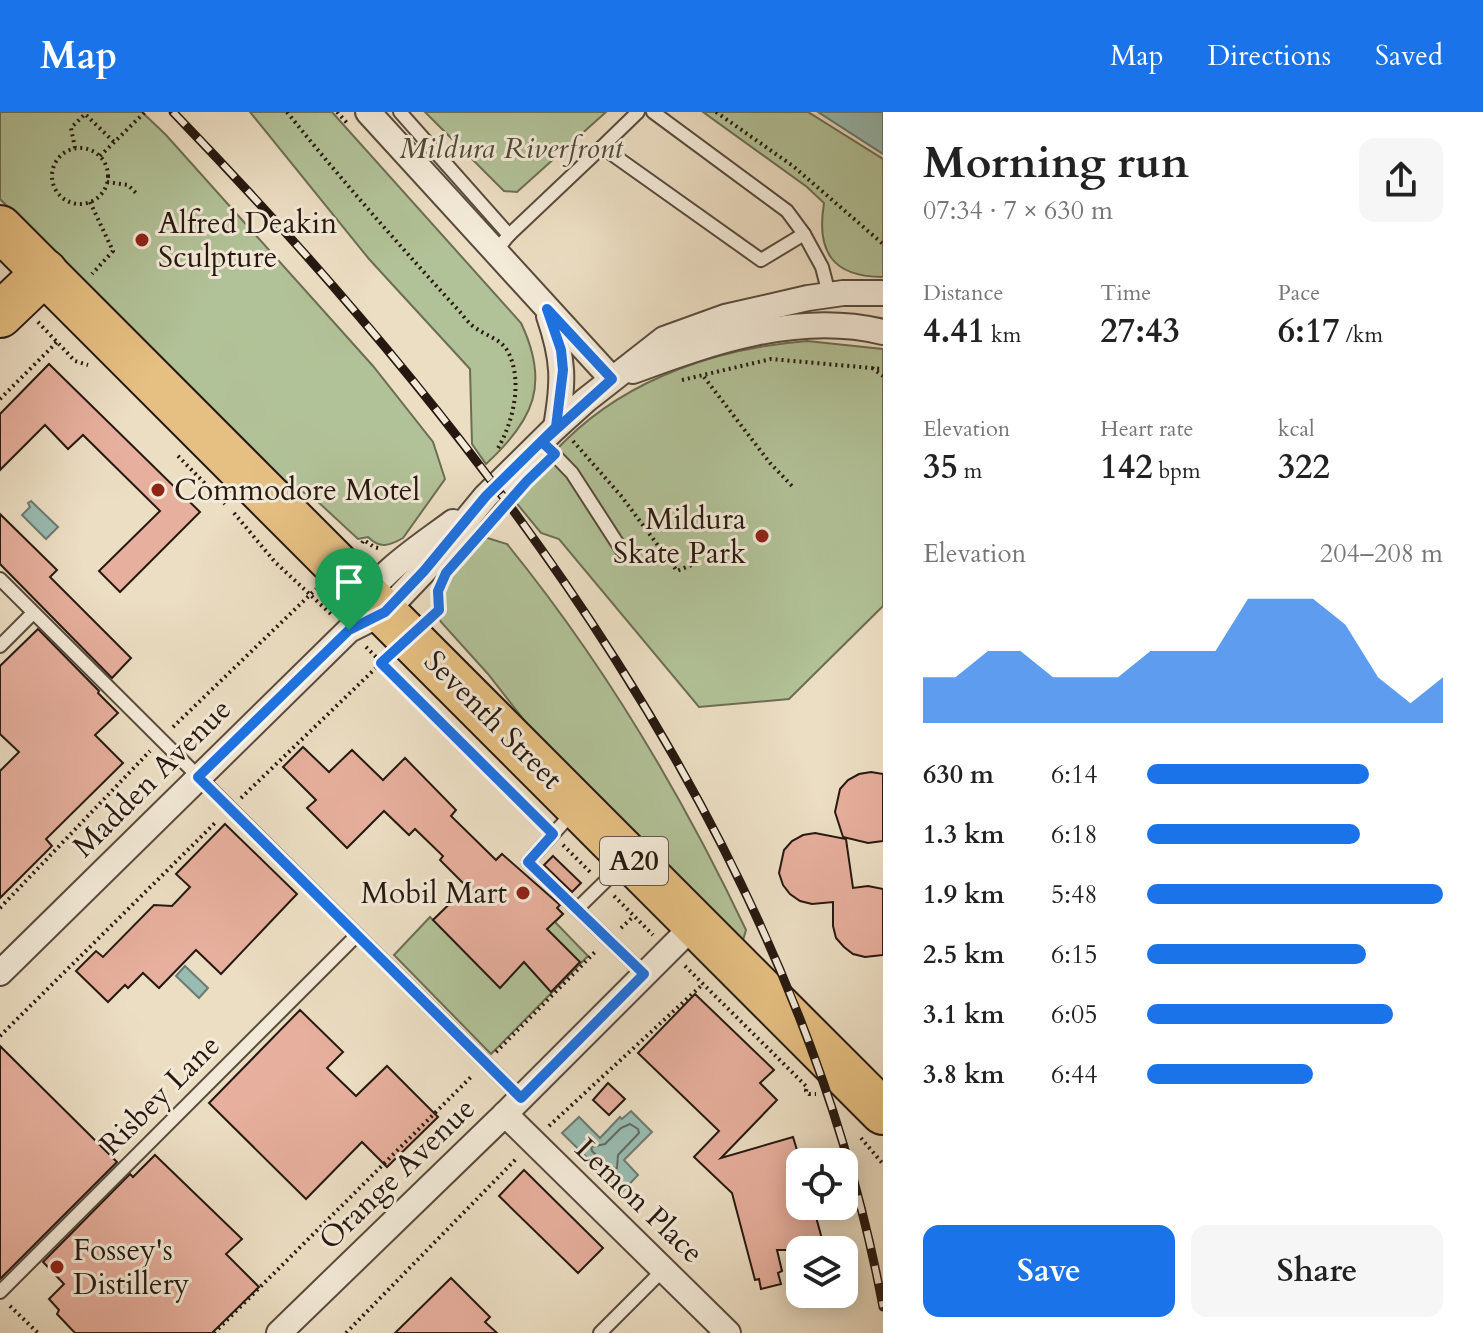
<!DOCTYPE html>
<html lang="en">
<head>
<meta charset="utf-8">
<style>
  body { margin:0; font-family:Cardo,serif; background:#f6f6f6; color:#222; height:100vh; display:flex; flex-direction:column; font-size:30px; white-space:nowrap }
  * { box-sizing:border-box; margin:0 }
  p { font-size:26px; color:#767676 }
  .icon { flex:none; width:44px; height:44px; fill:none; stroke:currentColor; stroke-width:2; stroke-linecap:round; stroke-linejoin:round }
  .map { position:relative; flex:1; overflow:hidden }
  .panel { display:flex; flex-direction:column; background:#fff; width:600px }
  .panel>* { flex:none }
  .controls { position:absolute; left:786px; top:1036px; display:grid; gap:16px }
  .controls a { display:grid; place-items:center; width:72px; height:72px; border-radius:16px; background:#fff; box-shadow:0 4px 20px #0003; font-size:40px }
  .pin { position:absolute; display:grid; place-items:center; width:68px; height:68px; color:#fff; margin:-82px -34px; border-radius:50% 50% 50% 0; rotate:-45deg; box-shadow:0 0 8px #0007 }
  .pin .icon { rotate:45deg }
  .round { display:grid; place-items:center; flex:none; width:84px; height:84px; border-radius:16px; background:#f6f6f6 }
  .headline { display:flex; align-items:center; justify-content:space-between; height:136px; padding:0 40px }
  h1 { font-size:44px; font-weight:600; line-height:60px }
  .figures { display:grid; grid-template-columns:repeat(3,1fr); gap:12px; height:136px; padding:8px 40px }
  .figures div { display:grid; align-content:center }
  .figures b { font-size:34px; font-weight:600 }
  .figures small { font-size:22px; font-weight:400 }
  .figures p { font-size:22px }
  .chart { height:224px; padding:16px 40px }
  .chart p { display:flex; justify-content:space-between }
  .chart svg { width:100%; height:144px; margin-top:8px; fill:#1a73e8; opacity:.7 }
  .primary-button { display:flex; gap:16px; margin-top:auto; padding:16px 40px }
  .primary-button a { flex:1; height:92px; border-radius:16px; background:#1a73e8; color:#fff; font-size:32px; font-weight:600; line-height:92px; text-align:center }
  .primary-button a+a { background:#f6f6f6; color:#222 }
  ul { padding:0 40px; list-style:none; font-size:26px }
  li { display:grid; grid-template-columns:128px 96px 1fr; align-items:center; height:60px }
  li i { height:20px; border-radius:10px; background:#1a73e8 }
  header { display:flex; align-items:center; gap:48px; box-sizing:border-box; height:112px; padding:0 40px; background:#1a73e8; color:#fff }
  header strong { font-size:38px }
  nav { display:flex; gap:44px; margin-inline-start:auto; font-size:28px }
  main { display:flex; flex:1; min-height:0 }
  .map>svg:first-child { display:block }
</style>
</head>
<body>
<header>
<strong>Map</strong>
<nav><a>Map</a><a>Directions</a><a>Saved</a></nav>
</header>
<main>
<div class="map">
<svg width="883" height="1221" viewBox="0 0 883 1221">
  <rect width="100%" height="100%" fill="#ecdec3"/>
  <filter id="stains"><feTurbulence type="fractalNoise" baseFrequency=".0025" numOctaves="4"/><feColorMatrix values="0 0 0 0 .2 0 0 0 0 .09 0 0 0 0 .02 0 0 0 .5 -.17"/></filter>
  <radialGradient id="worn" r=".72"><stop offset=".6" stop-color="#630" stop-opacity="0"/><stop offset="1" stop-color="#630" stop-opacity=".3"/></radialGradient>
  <g fill="#b2c298" stroke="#6c6d54" stroke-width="2">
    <path d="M0,0H142L166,23L373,254L433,330L445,367L403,426C389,434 380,437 368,425L358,427L316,388L279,366L0,87Z"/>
    <path d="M250,0H332L521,211C550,272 534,308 486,352L472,332L470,257L369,147Z"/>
    <polygon points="425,0 606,0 517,80 504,79"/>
    <path d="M703,0H808L883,47V165C832,165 816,139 824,91L807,75Z"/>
    <path d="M807,229L883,237V494L789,587L699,595L559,427L541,421L514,388C531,368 547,346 566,328C630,265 720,236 807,229Z"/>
    <path d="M481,424L507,432C603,550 681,681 746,818L743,828L528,613L488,562L441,510L437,502L442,499C436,467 461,447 481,424Z"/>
    <polygon points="502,742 563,802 555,810 588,844 491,942 394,843 430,805 433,808"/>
  </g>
  <g fill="#99bcb2" stroke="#6b7a71" stroke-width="2">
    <polygon points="818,0 883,0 883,42"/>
    <polygon points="31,389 58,415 46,427 22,403 30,395 28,391"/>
    <polygon points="185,854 208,876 199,886 176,864"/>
    <polygon points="631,999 652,1020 624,1048 638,1063 622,1080 562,1021 579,1005 600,1026 620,1005 622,1007"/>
  </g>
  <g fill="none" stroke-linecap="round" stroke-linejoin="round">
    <polygon stroke="#606a61" stroke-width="2" points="630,1012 638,1017 639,1021 618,1043 617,1056 612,1058 592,1039 591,1035 605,1032 621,1016"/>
  </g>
  <g fill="#e7af9d" stroke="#261810" stroke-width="2">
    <polygon points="49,252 200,400 120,480 99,459 160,399 83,323 68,337 45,313 0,358 0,302"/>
    <polygon points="0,402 57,458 50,465 131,546 112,566 0,452"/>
    <polygon points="38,517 99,579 98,581 118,601 95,623 123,651 46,727 52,734 0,786 0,659 19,640 0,622 0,554"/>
    <polygon points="303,635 329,660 352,638 383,668 405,646 456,698 451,704 496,748 502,742 560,793 557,796 563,802 547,817 580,850 551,880 524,850 500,876 433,808 467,775 440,748 443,744 415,717 409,723 384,699 347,736 307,696 316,688 283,655"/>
    <polygon points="871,660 883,662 883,729 868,731 843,725 835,700 840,677 848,668 859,662"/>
    <polygon points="225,712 297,782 221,862 196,838 159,876 143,861 128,876 125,873 108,890 76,859 96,839 103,845 154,793 172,794 190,775 176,762"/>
    <polygon points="815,721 846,727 853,776 868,774 883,777 883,843 865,845 853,842 844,835 836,826 833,814 833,790 812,792 800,789 790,782 783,773 779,761 784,738 792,729 803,723"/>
    <polygon points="553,744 581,771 572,780 544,753"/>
    <polygon points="695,882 774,958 760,971 777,988 721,1046 793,1025 800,1048 800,1094 813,1094 825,1138 777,1138 782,1159 778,1161 781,1172 761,1177 759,1167 755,1168 732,1081 694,1045 719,1019 638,941"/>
    <polygon points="300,898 343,940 327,956 356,984 387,954 438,1005 387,1055 362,1030 306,1087 209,991"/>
    <polygon points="0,934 117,1050 0,1167"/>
    <polygon points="608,971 625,987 609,1003 593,988"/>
    <polygon points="155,1043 242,1127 226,1142 259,1175 212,1221 75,1221 57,1202 59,1198 49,1187 64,1172 43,1150 130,1062 133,1065"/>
    <polygon points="524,1058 603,1136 578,1161 499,1084"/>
    <polygon points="451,1166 490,1205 485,1210 497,1221 395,1221"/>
  </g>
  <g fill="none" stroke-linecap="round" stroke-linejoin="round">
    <defs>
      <g id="lane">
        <polyline points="400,0 509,123"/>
        <polyline points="653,0 787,99 804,122"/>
        <polyline points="602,35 638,0"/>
        <polyline points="494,141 509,123 602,35 761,148 804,122 822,155 829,182"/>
        <polyline points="542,330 572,361 623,440"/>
        <polyline points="0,467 521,986"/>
        <polyline points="0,534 33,501"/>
        <polyline points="574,699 528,750 644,862"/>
        <polyline points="577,797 625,750"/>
        <polyline points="0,1180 357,823"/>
        <polyline points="600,1221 664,1157"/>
      </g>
      <g id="street">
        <polyline points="368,0 612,267"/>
        <path d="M549,204C564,248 564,269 556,315"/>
        <path d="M633,259C711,230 799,199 883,220"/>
        <path d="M362,492C378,461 425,431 453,410"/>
        <polyline points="0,861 349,518 385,500 424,459 486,384 556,315 586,288 664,227 725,205 808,186 843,181 883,181"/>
        <polyline points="505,1002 728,1221"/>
        <polyline points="279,1221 505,1002 695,812"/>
      </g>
      <g id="highway">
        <polyline points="0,116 883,1000"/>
        <polyline points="0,203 45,160"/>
      </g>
    </defs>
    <use href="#lane" stroke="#584a3d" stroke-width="16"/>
    <use href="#street" stroke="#584a3d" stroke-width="28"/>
    <use href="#highway" stroke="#261810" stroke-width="48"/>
    <g stroke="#261810" stroke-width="4" stroke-dasharray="2 4" stroke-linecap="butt">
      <path d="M287,0C342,69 401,135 460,200C465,206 470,213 477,217C487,224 500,227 507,238C524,268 513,311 497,338"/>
      <polyline points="337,0 347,11"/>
      <polyline points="716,0 793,54 883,132"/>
      <polyline points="75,36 71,16 85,2 114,30"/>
      <circle cx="80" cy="64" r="28"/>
      <polyline points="100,44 145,0"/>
      <polyline points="107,70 128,73 138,83"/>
      <polyline points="90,90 113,139 92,162"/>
      <polyline points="38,210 75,249 88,253"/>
      <polyline points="872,256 883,264"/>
      <polyline points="704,265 770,351 793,375"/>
      <polyline points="682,268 771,247 883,257"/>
      <polyline points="0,287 57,230"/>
      <polyline points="573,329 622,385 677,459 694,452"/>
      <polyline points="178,344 225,392"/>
      <polyline points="234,401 275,450 333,504"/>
      <polyline points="362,431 364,428 374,435 382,437"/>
      <polyline points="432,504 439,498 437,480"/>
      <polyline points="366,535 540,710"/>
      <polyline points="173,615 316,477"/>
      <polyline points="241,686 381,551"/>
      <polyline points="563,733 591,761"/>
      <polyline points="614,784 653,823"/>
      <polyline points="0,796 150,639"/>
      <polyline points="621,816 634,804"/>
      <polyline points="685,854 807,975 806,979 809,982 816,982"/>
      <polyline points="0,924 217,709"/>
      <polyline points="496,940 597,838"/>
      <polyline points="549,1014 703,872"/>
      <polyline points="861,1026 883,1052"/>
      <polyline points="10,1194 38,1221"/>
      <polyline points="214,1221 473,963"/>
      <polyline points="346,1221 517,1046"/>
    </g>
    <use href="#lane" stroke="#f3ead8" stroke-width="12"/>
    <use href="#street" stroke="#f3ead8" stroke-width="24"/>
    <use href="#highway" stroke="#e6bf82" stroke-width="44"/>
    <defs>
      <path id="rail" d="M173,0C493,331 797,732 883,1195"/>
    </defs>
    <use href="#rail" stroke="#261810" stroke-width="9"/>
    <use href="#rail" stroke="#f3ead8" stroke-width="6" stroke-dasharray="18" stroke-linecap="butt"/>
  </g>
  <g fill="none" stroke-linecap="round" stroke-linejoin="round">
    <defs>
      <polyline id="route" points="349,518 198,665 521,986 644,862 528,750 553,722 381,551 439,498 438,479 446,461 527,369 555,342 542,330 612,267 547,197 561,238 563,258 556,315 486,384 424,459 385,500 349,518"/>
    </defs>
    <use href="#route" stroke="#fff" stroke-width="16"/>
    <use href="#route" stroke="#1a73e8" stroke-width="10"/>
  </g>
  <g fill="#8f2418" stroke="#f3ead8" stroke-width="3">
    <circle cx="142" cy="128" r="8"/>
    <circle cx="158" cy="378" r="8"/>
    <circle cx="762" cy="424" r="8"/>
    <circle cx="523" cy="781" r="8"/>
    <circle cx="57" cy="1155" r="8"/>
  </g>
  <g text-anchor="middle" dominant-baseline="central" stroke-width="6" stroke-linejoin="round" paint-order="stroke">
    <rect fill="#f3ead8" stroke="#64574c" stroke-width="2" x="600" y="725" width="68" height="48" rx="6"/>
    <g font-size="28" font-weight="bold" fill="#261810">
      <text x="634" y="749">A20</text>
    </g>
    <g font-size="30" font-style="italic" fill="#504b39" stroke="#f3ead8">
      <text x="511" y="36">Mildura Riverfront</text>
    </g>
    <g font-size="30" fill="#261810" stroke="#f3ead8" text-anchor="start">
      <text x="158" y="111">Alfred Deakin<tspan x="158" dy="34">Sculpture</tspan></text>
      <text x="174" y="378">Commodore Motel</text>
      <text x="746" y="407" text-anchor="end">Mildura<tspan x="746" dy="34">Skate Park</tspan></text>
      <text x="507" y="781" text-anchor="end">Mobil Mart</text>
      <text x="73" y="1138">Fossey's<tspan x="73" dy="34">Distillery</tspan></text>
    </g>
    <g font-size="30" fill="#261810" stroke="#f3ead8">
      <text transform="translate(493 608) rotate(45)">Seventh Street</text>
      <text transform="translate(152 666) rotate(-45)">Madden Avenue</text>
      <text transform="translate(160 983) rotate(-45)">Risbey Lane</text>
      <text transform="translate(397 1062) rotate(-44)">Orange Avenue</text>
      <text transform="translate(639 1089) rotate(44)">Lemon Place</text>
    </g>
  </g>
  <rect width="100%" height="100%" filter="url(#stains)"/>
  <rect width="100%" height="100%" fill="url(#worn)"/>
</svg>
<div class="controls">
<a><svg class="icon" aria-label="locate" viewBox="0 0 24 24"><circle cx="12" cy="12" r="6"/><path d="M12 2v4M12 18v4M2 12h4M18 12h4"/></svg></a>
<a><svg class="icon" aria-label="layers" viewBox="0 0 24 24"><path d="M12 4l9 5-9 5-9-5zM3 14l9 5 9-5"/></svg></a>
</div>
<div class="pin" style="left:349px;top:518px;background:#1e9e55"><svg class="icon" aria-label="arrive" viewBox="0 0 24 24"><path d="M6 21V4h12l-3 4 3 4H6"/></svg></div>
</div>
<section class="panel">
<div class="headline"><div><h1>Morning run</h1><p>07:34 · 7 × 630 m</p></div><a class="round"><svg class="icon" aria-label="share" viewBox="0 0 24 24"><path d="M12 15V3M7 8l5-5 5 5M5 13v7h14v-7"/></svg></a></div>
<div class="figures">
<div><p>Distance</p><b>4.41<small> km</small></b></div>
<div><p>Time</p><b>27:43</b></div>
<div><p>Pace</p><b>6:17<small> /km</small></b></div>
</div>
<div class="figures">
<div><p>Elevation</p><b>35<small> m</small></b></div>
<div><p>Heart rate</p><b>142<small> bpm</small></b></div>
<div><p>kcal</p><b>322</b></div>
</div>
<div class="chart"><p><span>Elevation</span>204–208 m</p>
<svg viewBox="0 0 160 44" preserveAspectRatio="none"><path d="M0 44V30L10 30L20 22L30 22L40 30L50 30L60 30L70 22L80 22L90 22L100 6L110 6L120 6L130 14L140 30L150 38L160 30V44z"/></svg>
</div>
<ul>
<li><b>630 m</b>6:14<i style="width:75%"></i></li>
<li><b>1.3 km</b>6:18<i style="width:72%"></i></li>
<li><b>1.9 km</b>5:48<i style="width:100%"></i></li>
<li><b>2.5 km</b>6:15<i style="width:74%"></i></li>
<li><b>3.1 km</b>6:05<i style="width:83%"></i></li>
<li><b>3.8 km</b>6:44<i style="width:56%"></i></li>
</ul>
<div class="primary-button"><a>Save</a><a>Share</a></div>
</section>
</main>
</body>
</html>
